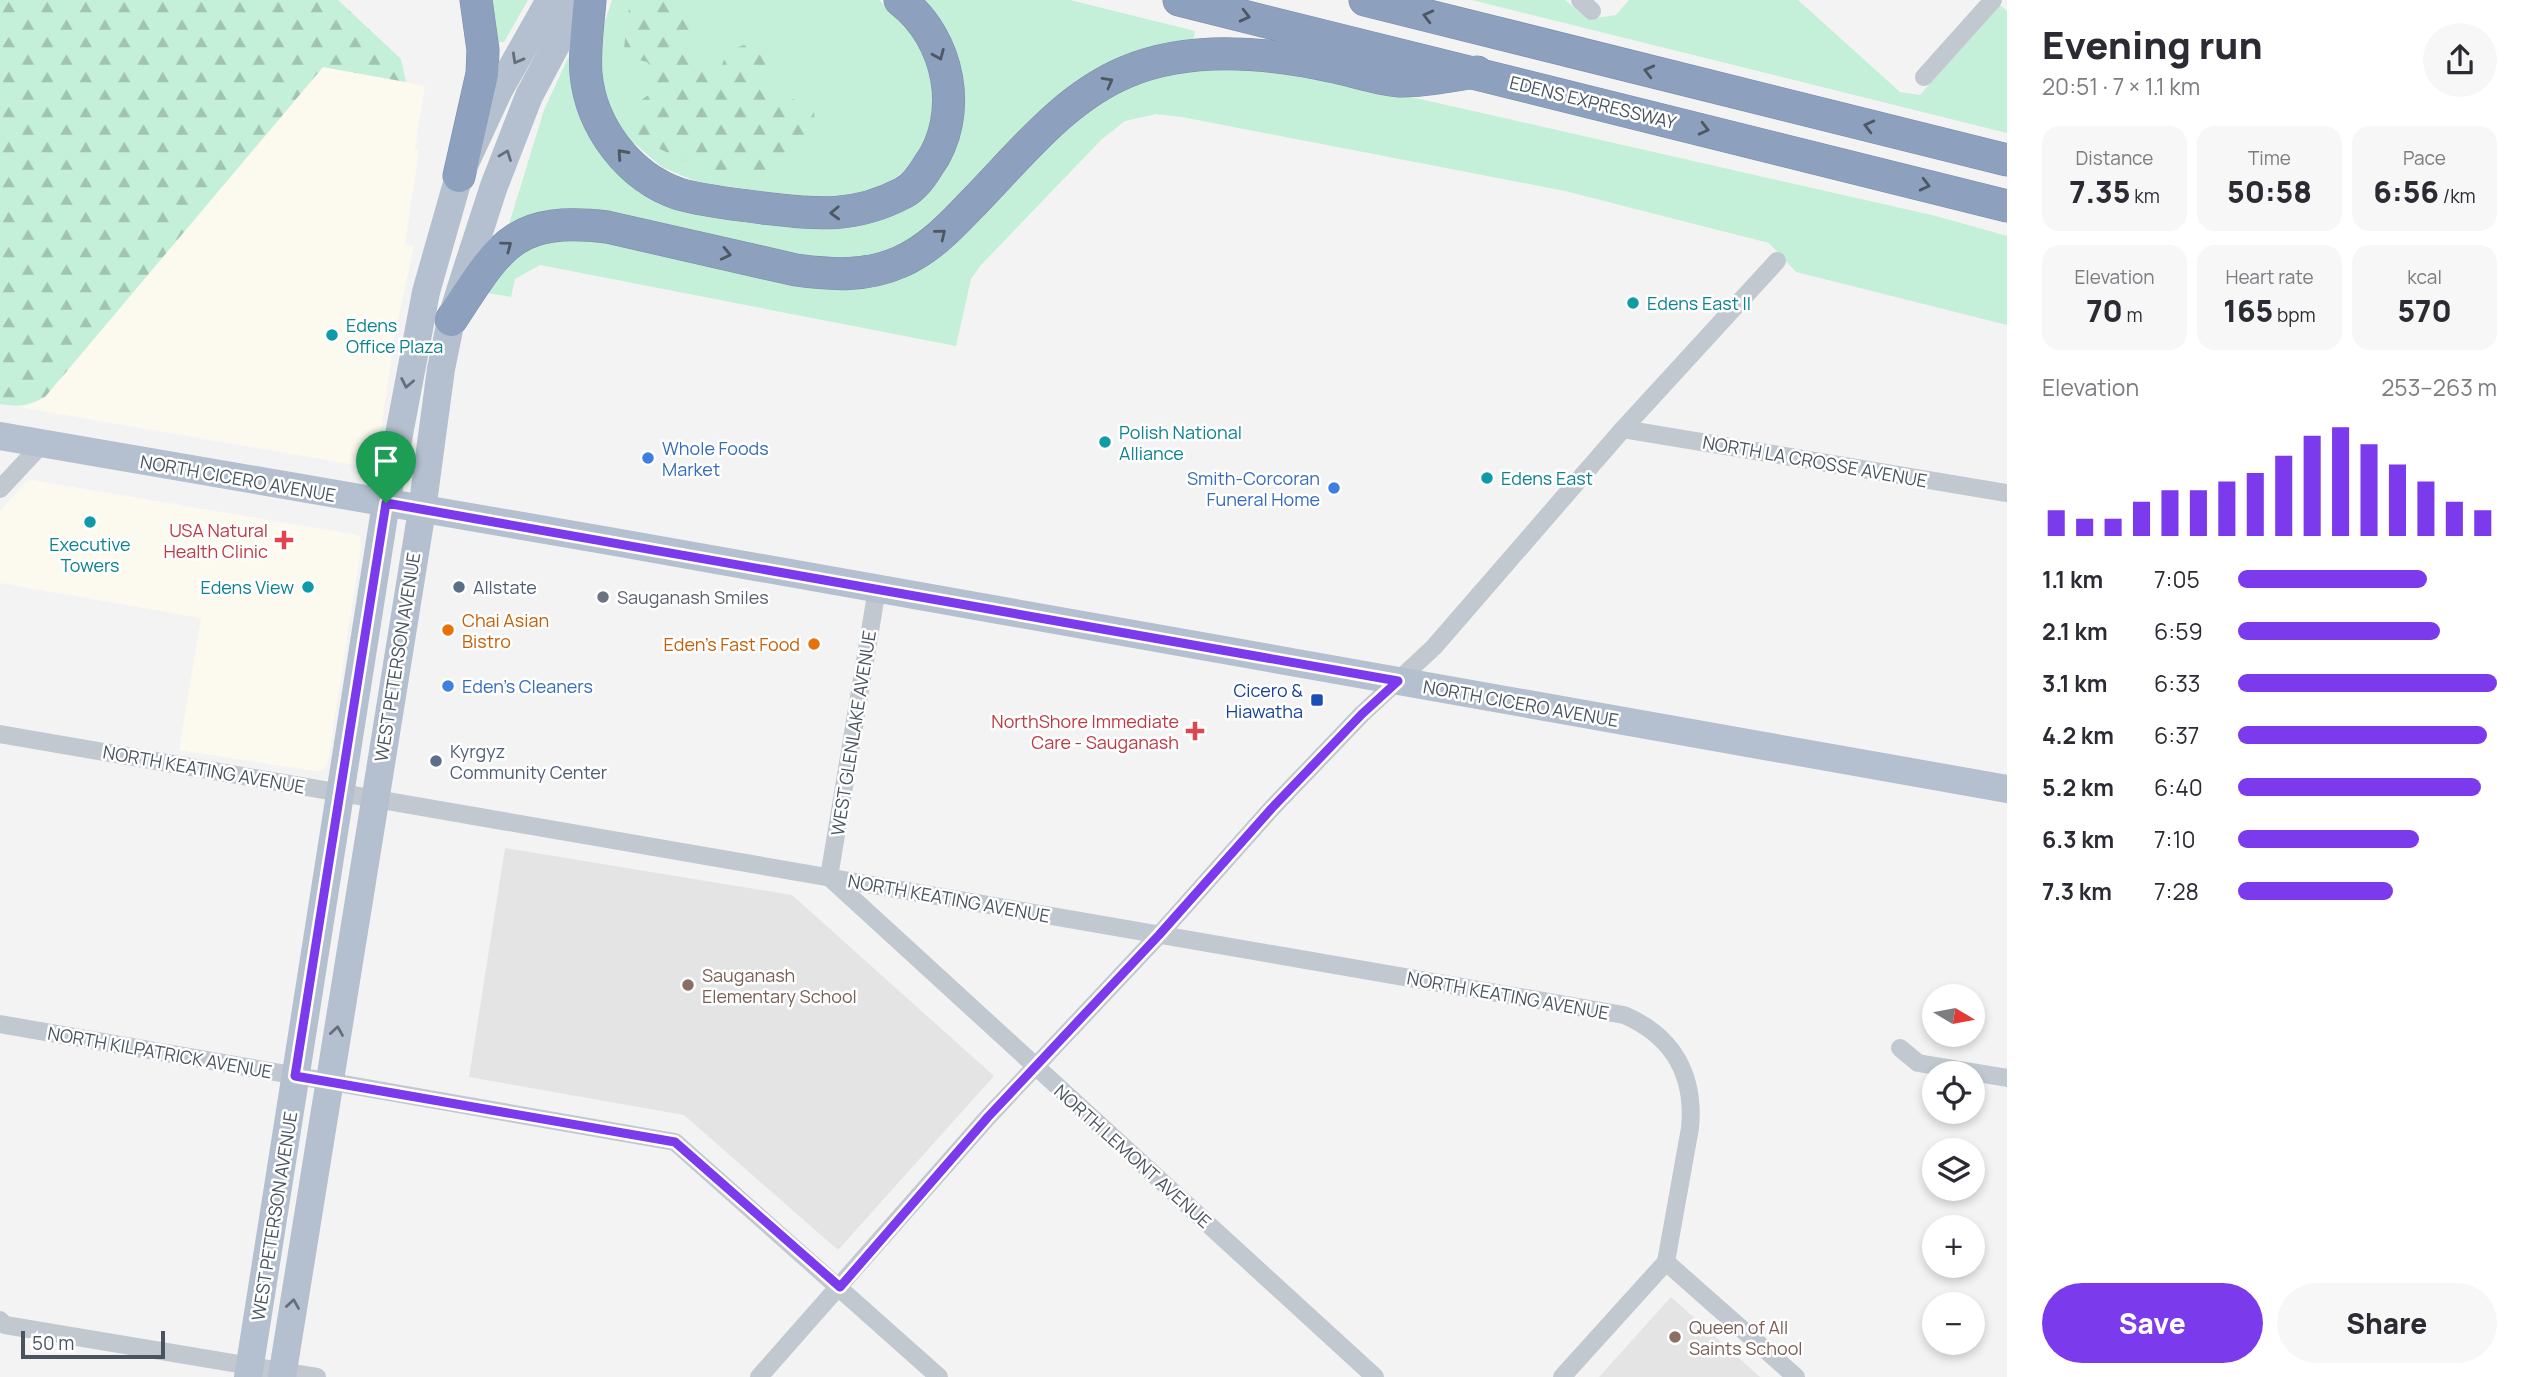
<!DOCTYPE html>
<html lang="en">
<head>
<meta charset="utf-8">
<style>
  body { margin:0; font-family:Manrope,sans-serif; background:#f7f7f7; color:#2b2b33; height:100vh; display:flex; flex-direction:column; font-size:26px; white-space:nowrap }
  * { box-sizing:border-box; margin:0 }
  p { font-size:23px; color:#7c7c81 }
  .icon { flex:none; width:38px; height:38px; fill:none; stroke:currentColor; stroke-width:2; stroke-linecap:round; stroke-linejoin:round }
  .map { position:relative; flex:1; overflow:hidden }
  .sheet { display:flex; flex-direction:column; background:#fff; width:525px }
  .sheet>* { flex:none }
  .needle { width:46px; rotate:100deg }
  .controls { position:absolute; left:1922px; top:984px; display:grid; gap:14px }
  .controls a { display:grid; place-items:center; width:63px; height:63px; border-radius:50%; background:#fff; box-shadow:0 4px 10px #0003; font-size:35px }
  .scale { position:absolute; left:21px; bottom:18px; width:144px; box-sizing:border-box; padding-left:7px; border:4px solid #4a545f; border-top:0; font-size:19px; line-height:24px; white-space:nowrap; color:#4a545f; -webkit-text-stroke:5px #fff; paint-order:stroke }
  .pin { position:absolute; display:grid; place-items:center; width:60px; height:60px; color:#fff; margin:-72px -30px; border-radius:50% 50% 50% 0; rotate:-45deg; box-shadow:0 0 7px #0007 }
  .pin .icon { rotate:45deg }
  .round { display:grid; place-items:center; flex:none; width:74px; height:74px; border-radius:37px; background:#f7f7f7 }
  .summary { display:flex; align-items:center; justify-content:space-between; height:119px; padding:0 35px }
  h1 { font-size:38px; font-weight:800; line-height:52px }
  .stats { display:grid; grid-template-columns:repeat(3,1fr); gap:10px; height:119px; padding:7px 35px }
  .stats div { display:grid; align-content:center; border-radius:18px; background:#f7f7f7; text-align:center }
  .stats b { font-size:30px; font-weight:800 }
  .stats small { font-size:19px; font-weight:400 }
  .stats p { font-size:19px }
  .chart { height:196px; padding:14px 35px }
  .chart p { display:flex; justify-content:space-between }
  .chart svg { width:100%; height:126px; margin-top:7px; stroke:#7c3aed; stroke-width:6 }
  .button { display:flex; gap:14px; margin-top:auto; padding:14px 35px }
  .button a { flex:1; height:80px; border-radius:42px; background:#7c3aed; color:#fff; font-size:28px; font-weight:800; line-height:80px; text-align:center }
  .button a+a { background:#f7f7f7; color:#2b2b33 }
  ul { padding:0 35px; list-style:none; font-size:23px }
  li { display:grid; grid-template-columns:112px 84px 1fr; align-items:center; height:52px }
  li i { height:18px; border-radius:9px; background:#7c3aed }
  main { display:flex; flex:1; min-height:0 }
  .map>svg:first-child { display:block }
</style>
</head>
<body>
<main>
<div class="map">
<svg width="2007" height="1377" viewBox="0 0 2007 1377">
  <defs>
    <pattern id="forest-firs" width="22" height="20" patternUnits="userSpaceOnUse" patternTransform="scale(1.75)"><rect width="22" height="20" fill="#c4efd8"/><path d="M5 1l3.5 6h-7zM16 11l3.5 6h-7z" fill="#a1c4b2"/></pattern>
  </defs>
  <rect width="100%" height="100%" fill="#f4f3f3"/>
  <g fill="#fcf9ef">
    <polygon points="323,67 425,86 415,148 419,150 405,244 414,246 394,339 377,459 372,465 361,466 19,407 28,406 45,397"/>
    <polygon points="32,480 358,535 360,538 361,548 328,761 323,770 314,771 179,750 201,618 0,583 0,511 27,481"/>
  </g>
  <g fill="#e5e4e4">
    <polygon points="505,848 792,895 994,1076 838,1250 684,1115 469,1077"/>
    <polygon points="1671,1297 1760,1377 1599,1377"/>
  </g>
  <g fill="#c4efd8">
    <polygon points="489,0 528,0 504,42 496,42"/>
    <polygon points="612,0 879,0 908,27 929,60 937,92 930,134 909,167 893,180 873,191 853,197 831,198 746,190 712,186 690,179 662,167 614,126 598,69 599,40"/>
    <polygon points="921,0 1070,0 1195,31 1193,43 1153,49 918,241 872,259 818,258 711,235 512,229 509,224 544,110 568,58 572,57 613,162 822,224 945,163"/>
    <polygon points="1472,0 1565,0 1588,19 1616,15 1629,0 1798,0 1900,92 1920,95 2000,5 2007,11 2007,133"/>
    <polygon points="1217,66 1314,75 1936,216 2007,236 2007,325 1796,272 1769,243 1565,191 1182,117 1156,114 1125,121 1102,139 981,265 971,279 956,346 540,265 515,279 511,297 487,293 507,265 526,251 524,245 579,236 855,285 1078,115 1138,81"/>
  </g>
  <g fill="url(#forest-firs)">
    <path d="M0,0H338L401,59L406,82L323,67L45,397C28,406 19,407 0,404Z"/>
    <polygon points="630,0 683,0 696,32 693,60 710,76 720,71 727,51 744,45 768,58 769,89 802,103 814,111 815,128 789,150 773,171 739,176 712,175 636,137 631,120 636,104 651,93 656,74 647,62 631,58 624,48"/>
  </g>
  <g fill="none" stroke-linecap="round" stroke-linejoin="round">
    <defs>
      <g id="highway">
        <path d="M590,0C588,25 584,50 586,74C591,127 629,177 679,194C707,202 735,204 763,208C816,214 854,219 903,193C913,188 922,176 928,166C965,115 950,38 900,0"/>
        <polyline points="1179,0 2007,206"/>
        <polyline points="1365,0 2007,160"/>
        <polyline points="459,176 482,74 483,50 476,0"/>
        <path d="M451,320C499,247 512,216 607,227L796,270C832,275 866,277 900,262C930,249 953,224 974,202C1020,155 1064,98 1126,72C1190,45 1265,52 1330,66C1352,70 1382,81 1403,81C1428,81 1453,75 1477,72"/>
      </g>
    </defs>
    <use href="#highway" stroke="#788caa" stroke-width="33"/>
    <g stroke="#c1c8d0" stroke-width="18">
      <polyline points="1580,0 1592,11"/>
      <polyline points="1924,77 1993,0"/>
      <polyline points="1623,429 2007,493"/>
      <polyline points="0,489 42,444"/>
      <polyline points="877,589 829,877 1375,1377"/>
      <path d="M0,734L1624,1015C1673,1036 1695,1075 1690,1128L1666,1262"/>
      <polyline points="0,1024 675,1142 939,1377"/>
      <polyline points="1900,1048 1918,1063 2007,1078"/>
      <polyline points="1666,1262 1796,1377"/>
      <polyline points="0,1320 5,1325 317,1377"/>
      <polyline points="759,1377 988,1117 1159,935 1272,808 1362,714 1434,647 1623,429 1777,261"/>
      <polyline points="1562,1377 1666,1262"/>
    </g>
    <g stroke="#b4c0cf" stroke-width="28">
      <polyline points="0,436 615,542 2007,789"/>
      <polyline points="248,1377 386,503 426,292 459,176 499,90 550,0"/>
      <polyline points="282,1377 422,510 441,369 451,320 468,266 494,186 529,96 580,0"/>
    </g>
    <use href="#highway" stroke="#8da1be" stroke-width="32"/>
  </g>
  <defs><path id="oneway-chevron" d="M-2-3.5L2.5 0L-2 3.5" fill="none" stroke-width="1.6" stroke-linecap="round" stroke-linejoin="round" transform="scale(1.75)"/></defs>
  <g stroke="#4d5864">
    <use href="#oneway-chevron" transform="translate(1245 16) rotate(14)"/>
    <use href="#oneway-chevron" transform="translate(1428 16) rotate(-166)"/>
    <use href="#oneway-chevron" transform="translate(939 55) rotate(67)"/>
    <use href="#oneway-chevron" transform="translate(1649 71) rotate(-166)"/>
    <use href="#oneway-chevron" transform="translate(1108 82) rotate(-29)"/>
    <use href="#oneway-chevron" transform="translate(1869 126) rotate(-166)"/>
    <use href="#oneway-chevron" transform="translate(1704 129) rotate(14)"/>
    <use href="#oneway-chevron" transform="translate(622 154) rotate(-132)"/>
    <use href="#oneway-chevron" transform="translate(1925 185) rotate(14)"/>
    <use href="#oneway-chevron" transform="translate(835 213) rotate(178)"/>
    <use href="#oneway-chevron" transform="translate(941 234) rotate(-39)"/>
    <use href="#oneway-chevron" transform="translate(507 246) rotate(-37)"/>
    <use href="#oneway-chevron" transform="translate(726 254) rotate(13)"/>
  </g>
  <g stroke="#646f7b">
    <use href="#oneway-chevron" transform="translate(517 59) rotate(119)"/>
    <use href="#oneway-chevron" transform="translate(506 155) rotate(-69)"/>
    <use href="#oneway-chevron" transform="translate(407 383) rotate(101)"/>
    <use href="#oneway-chevron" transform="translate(337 1031) rotate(-81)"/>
    <use href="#oneway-chevron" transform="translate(293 1304) rotate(-81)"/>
  </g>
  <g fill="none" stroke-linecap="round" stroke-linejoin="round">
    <defs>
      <polygon id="route" points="386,503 1398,681 1362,714 1272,808 1159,935 988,1117 840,1287 675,1142 295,1076"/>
    </defs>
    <use href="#route" stroke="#fff" stroke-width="14"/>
    <use href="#route" stroke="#7c3aed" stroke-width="9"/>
  </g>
  <g fill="#0f9aa8" stroke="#fff" stroke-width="2.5">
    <circle cx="1633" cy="303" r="7"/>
    <circle cx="332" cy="335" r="7"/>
    <circle cx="1105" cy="442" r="7"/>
    <circle cx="1487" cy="478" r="7"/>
    <circle cx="90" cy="522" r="7"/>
    <circle cx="308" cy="587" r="7"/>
  </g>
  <g fill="#3f7fe0" stroke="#fff" stroke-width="2.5">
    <circle cx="648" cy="458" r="7"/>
    <circle cx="1334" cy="488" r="7"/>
    <circle cx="448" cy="686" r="7"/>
  </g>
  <g fill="#e0444e" stroke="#fff" stroke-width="2.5">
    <path d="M280.5 529.5h7v7h7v7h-7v7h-7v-7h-7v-7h7z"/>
    <path d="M1191.5 720.5h7v7h7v7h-7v7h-7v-7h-7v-7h7z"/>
  </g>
  <g fill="#5c6f8a" stroke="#fff" stroke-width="2.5">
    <circle cx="459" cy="587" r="7"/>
    <circle cx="436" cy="761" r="7"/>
  </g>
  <circle fill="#6b7280" stroke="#fff" stroke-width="2.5" cx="603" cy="597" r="7"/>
  <g fill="#e8710a" stroke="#fff" stroke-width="2.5">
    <circle cx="448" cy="630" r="7"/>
    <circle cx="814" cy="644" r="7"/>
  </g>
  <rect fill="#1a4fb4" stroke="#fff" stroke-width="2.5" x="1310" y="693" width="14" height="14" rx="3.5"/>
  <g fill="#8d6e63" stroke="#fff" stroke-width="2.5">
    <circle cx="688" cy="985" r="7"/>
    <circle cx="1675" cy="1337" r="7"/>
  </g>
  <g text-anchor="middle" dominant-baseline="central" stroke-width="5" stroke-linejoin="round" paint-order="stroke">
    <g font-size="18" fill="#4a545f" stroke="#fff">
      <text transform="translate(1593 102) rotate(14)">EDENS EXPRESSWAY</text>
      <text transform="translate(1815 461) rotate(10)">NORTH LA CROSSE AVENUE</text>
      <text transform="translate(238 478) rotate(10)">NORTH CICERO AVENUE</text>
      <text transform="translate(397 657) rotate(-81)">WEST PETERSON AVENUE</text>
      <text transform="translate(1521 703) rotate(10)">NORTH CICERO AVENUE</text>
      <text transform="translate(853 733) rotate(-81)">WEST GLENLAKE AVENUE</text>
      <text transform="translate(204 769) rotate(10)">NORTH KEATING AVENUE</text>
      <text transform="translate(949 898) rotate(10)">NORTH KEATING AVENUE</text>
      <text transform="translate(1508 995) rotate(10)">NORTH KEATING AVENUE</text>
      <text transform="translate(160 1052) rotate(10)">NORTH KILPATRICK AVENUE</text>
      <text transform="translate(1133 1156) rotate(42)">NORTH LEMONT AVENUE</text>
      <text transform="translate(274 1216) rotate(-81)">WEST PETERSON AVENUE</text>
    </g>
    <g font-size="18" fill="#0d838f" stroke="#fff" text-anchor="start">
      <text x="1647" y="303">Edens East II</text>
      <text x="346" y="325">Edens<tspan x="346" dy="21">Office Plaza</tspan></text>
      <text x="1119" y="432">Polish National<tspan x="1119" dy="21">Alliance</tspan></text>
      <text x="1501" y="478">Edens East</text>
      <text x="90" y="544" text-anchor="middle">Executive<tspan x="90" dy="21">Towers</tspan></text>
      <text x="294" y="587" text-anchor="end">Edens View</text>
    </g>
    <g font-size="18" fill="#366cbe" stroke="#fff" text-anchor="start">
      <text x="662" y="448">Whole Foods<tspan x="662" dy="21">Market</tspan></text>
      <text x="1320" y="478" text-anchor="end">Smith-Corcoran<tspan x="1320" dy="21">Funeral Home</tspan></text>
      <text x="462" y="686">Eden's Cleaners</text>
    </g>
    <g font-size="18" fill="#be3a42" stroke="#fff" text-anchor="end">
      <text x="268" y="530">USA Natural<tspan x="268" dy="21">Health Clinic</tspan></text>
      <text x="1179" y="721">NorthShore Immediate<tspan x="1179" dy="21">Care - Sauganash</tspan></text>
    </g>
    <g font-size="18" fill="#4e5e75" stroke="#fff" text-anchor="start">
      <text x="473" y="587">Allstate</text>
      <text x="450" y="751">Kyrgyz<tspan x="450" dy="21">Community Center</tspan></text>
    </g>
    <g font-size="18" fill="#5b616d" stroke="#fff" text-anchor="start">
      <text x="617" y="597">Sauganash Smiles</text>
    </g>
    <g font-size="18" fill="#c56008" stroke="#fff" text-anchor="start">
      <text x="462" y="620">Chai Asian<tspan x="462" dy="21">Bistro</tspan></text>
      <text x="800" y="644" text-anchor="end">Eden's Fast Food</text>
    </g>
    <g font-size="18" fill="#164399" stroke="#fff" text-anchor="end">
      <text x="1303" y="690">Cicero &amp;<tspan x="1303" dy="21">Hiawatha</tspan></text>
    </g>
    <g font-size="18" fill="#785e54" stroke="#fff" text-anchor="start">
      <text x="702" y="975">Sauganash<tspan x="702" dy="21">Elementary School</tspan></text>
      <text x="1689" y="1327">Queen of All<tspan x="1689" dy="21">Saints School</tspan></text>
    </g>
  </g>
</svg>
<div class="controls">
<a><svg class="needle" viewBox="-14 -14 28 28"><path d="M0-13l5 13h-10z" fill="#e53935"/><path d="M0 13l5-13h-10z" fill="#7c7c81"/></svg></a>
<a><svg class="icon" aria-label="locate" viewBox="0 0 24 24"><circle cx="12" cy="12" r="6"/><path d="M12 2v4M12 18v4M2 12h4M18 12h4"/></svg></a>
<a><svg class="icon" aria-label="layers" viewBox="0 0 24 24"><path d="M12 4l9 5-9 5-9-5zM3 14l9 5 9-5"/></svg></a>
<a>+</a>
<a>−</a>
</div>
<div class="scale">50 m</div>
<div class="pin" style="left:386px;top:503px;background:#1e9e55"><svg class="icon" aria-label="arrive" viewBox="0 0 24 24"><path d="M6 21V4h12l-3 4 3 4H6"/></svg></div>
</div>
<section class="sheet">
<div class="summary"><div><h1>Evening run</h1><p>20:51 · 7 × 1.1 km</p></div><a class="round"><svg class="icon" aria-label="share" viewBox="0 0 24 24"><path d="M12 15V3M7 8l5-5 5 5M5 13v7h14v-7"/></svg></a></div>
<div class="stats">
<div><p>Distance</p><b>7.35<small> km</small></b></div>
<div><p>Time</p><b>50:58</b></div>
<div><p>Pace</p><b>6:56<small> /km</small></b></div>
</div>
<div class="stats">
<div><p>Elevation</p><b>70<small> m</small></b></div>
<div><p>Heart rate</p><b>165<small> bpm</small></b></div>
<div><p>kcal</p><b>570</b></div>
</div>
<div class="chart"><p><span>Elevation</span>253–263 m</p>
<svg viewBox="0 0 160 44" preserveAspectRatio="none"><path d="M5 44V35M15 44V38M25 44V38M35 44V32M45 44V28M55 44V28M65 44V25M75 44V22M85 44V16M95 44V9M105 44V6M115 44V12M125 44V19M135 44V25M145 44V32M155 44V35"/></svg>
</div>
<ul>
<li><b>1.1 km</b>7:05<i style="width:73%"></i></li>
<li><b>2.1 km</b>6:59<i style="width:78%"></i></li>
<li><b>3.1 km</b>6:33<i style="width:100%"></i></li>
<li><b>4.2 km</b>6:37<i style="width:96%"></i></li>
<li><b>5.2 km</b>6:40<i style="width:94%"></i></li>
<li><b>6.3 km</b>7:10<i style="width:70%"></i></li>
<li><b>7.3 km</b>7:28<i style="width:60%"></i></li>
</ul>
<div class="button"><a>Save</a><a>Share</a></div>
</section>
</main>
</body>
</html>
